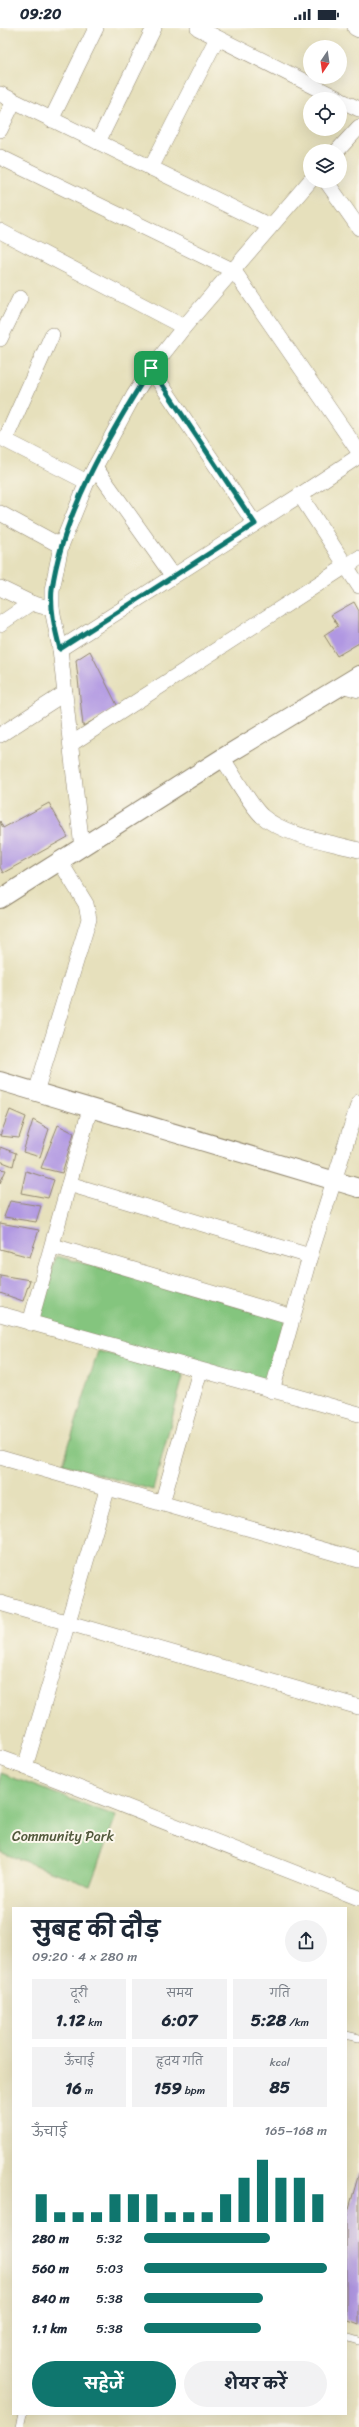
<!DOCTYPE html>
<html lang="hi">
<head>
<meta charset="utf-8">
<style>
  body { margin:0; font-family:Sriracha,"Playpen Sans Deva",sans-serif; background:#f2f2f3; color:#1f2937; height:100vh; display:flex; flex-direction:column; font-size:15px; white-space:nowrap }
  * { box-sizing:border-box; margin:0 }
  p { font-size:13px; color:#747a83 }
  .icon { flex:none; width:22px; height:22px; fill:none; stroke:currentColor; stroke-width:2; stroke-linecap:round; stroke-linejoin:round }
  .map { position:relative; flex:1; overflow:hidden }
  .side { position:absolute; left:12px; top:1879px; width:335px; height:508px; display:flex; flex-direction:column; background:#fff; border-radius:0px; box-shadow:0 4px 16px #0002 }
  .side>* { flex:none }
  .needle { width:26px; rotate:193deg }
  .tools { position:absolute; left:303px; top:12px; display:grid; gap:8px }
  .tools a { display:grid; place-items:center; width:44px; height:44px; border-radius:50%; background:#fff; box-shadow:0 4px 16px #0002; font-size:20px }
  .pin { position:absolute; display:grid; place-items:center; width:34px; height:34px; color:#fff; margin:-17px; border-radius:8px; box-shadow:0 2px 6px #0006 }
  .round { display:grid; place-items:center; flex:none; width:42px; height:42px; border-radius:21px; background:#f2f2f3 }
  .head { display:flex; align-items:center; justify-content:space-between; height:68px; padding:0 20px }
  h1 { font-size:22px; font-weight:700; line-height:30px }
  .stats { display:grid; grid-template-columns:repeat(3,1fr); gap:6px; height:68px; padding:4px 20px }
  .stats div { display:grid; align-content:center; border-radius:0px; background:#f2f2f3; text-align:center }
  .stats b { font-size:17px; font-weight:700 }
  .stats small { font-size:11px; font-weight:400 }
  .stats p { font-size:11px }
  .chart { height:112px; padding:8px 20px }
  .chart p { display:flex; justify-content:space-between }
  .chart svg { width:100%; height:72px; margin-top:4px; stroke:#0f766e; stroke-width:6 }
  .cta { display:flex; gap:8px; margin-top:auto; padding:8px 20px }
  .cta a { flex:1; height:46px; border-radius:24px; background:#0f766e; color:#fff; font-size:16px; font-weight:700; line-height:46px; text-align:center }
  .cta a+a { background:#f2f2f3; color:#1f2937 }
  ul { padding:0 20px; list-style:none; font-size:13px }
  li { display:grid; grid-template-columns:64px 48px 1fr; align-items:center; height:30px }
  li i { height:10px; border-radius:5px; background:#0f766e }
  .status { display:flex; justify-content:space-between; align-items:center; height:28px; padding:0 20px; background:#fff; direction:ltr }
  .status svg { height:11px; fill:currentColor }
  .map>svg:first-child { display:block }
</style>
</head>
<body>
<div class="status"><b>09:20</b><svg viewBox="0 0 49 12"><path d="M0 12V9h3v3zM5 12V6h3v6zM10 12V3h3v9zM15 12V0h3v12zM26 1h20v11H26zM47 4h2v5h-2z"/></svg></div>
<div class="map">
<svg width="359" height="2399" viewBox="0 0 359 2399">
  <rect width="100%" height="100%" fill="#fbf7ec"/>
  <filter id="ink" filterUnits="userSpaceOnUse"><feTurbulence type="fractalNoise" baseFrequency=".025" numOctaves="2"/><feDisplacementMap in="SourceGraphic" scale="8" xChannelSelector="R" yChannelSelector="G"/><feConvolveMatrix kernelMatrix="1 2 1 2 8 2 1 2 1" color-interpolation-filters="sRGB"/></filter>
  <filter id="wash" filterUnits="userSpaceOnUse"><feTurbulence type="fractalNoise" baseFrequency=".012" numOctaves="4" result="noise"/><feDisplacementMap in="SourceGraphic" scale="16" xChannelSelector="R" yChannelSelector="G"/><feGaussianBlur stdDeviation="0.9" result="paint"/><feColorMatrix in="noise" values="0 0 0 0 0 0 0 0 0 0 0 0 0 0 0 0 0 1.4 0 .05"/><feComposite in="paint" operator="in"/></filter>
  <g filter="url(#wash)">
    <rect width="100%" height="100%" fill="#e6e0bc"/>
    <g fill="#84c57e" stroke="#60784e">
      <polygon points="56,1228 287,1289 267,1358 37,1293"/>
      <polygon points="98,1323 184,1345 153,1462 63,1436"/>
      <polygon points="0,1745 116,1788 90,1858 0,1824"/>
    </g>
    <g id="blocks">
      <g fill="#b097e2">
        <polygon points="354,574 359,583 359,615 337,628 324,607 338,598 331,587"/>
        <polygon points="90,623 118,679 83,698 76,632"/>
        <polygon points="49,775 68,809 3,845 0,839 0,793 3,800"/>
        <polygon points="10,1082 26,1089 19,1110 0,1108"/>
        <polygon points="33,1092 49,1101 40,1129 23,1124"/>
        <polygon points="58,1097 74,1105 62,1145 41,1140"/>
        <polygon points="0,1119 16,1125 13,1138 0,1133"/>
        <polygon points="0,1141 6,1142 0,1155"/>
        <polygon points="26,1143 54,1152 48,1170 21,1165"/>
        <polygon points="10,1173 41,1178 36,1194 4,1189"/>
        <polygon points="0,1195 39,1202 30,1229 0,1221"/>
        <polygon points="0,1247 30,1252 23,1273 0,1265"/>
        <polygon points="359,2145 359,2297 346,2292 346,2191"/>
      </g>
    </g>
  </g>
  <g filter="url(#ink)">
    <use href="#blocks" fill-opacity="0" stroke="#90856d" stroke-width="1"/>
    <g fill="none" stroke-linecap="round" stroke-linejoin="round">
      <defs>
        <g id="service">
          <polyline points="346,2007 359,2010"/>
          <polyline points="346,2309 359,2313"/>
          <polyline points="20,2399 23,2386"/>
        </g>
        <g id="minor">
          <polyline points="198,0 339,71"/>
          <polyline points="355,0 359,2"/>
          <polyline points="0,66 270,198"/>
          <polyline points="340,72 359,81"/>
          <polyline points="51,92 96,0"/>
          <polyline points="0,102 14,73"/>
          <polyline points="98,114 154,0"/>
          <polyline points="337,123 359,99"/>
          <polyline points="0,129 234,243 359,424"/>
          <polyline points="151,140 217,10"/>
          <polyline points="326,153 359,200"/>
          <polyline points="0,203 184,299"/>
          <polyline points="52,307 5,412 87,454"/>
          <polyline points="0,311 20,270"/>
          <polyline points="151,341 255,496"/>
          <polyline points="95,439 172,547"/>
          <polyline points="0,485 61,518"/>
          <polyline points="359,530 346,538 359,558"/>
          <polyline points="0,560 31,575 52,581"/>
          <polyline points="0,596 31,575"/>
          <polyline points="60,621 300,467"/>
          <polyline points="342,657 359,662"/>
          <polyline points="0,707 65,665"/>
          <polyline points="71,716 346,538 300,467 359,428"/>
          <path d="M222,730C233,745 249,776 262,788C285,808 330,814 359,822"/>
          <polyline points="82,820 60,621 52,581 52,562 61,518 87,454 134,367 151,341 184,299 310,153"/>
          <polyline points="36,1064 89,891 86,876 59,832"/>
          <polyline points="69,1156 310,1228"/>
          <polyline points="53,1218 293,1289"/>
          <polyline points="0,1286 359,1386"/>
          <polyline points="30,1295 90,1081"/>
          <polyline points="272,1363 310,1228 359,1074"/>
          <polyline points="0,1429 359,1532"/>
          <polyline points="108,1459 25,1739 359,1870"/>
          <polyline points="162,1475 200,1343"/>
          <polyline points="0,1575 359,1679"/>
          <polyline points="0,1730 25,1739"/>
        </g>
        <g id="tertiary">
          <polyline points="0,871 222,730 359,647"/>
          <polyline points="0,1053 359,1160"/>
        </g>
      </defs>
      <use href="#service" stroke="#90856d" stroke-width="8"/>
      <use href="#minor" stroke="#90856d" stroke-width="16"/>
      <use href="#tertiary" stroke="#90856d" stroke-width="20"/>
      <use href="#service" stroke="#fff" stroke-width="7"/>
      <use href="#minor" stroke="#fff" stroke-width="15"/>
      <use href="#tertiary" stroke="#fff" stroke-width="18"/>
    </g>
  </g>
  <g fill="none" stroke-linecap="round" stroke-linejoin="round" filter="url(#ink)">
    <defs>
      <path id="route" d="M151,340L255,496L60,621C55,602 50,581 52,561C63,484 110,405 151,340Z"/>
    </defs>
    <use href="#route" stroke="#fff" stroke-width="8"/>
    <use href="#route" stroke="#0f766e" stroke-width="5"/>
  </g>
  <g text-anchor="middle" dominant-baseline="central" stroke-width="4" stroke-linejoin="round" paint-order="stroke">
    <g font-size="14" fill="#51583b" stroke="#fbf7ec">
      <text x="63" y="1808">Community Park</text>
    </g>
  </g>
</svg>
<div class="tools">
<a><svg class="needle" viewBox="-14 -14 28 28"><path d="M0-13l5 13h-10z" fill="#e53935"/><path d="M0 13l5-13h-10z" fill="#747a83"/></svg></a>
<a><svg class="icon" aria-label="locate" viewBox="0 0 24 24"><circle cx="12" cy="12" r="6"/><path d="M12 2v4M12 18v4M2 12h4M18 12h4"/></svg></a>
<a><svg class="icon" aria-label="layers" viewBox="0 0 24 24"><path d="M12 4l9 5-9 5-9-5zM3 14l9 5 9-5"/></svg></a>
</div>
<div class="pin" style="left:151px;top:340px;background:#1e9e55"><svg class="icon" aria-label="arrive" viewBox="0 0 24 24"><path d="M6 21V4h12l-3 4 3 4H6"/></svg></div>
<section class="side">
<div class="head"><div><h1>सुबह की दौड़</h1><p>09:20 · 4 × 280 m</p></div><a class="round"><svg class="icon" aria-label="share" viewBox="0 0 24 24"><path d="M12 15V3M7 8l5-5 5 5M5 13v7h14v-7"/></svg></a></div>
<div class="stats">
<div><p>दूरी</p><b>1.12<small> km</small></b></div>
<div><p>समय</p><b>6:07</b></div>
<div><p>गति</p><b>5:28<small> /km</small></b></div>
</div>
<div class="stats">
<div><p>ऊँचाई</p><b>16<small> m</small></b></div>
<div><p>हृदय गति</p><b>159<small> bpm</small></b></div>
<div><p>kcal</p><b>85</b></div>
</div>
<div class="chart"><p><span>ऊँचाई</span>165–168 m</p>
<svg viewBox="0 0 160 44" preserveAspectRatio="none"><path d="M5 44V27M15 44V38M25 44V38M35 44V38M45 44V27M55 44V27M65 44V27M75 44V38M85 44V38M95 44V38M105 44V27M115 44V17M125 44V6M135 44V17M145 44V17M155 44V27"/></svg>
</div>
<ul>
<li><b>280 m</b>5:32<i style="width:69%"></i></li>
<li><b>560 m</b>5:03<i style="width:100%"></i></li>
<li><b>840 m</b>5:38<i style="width:65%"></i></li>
<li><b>1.1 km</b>5:38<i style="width:64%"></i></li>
</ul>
<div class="cta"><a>सहेजें</a><a>शेयर करें</a></div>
</section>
</div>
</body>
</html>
